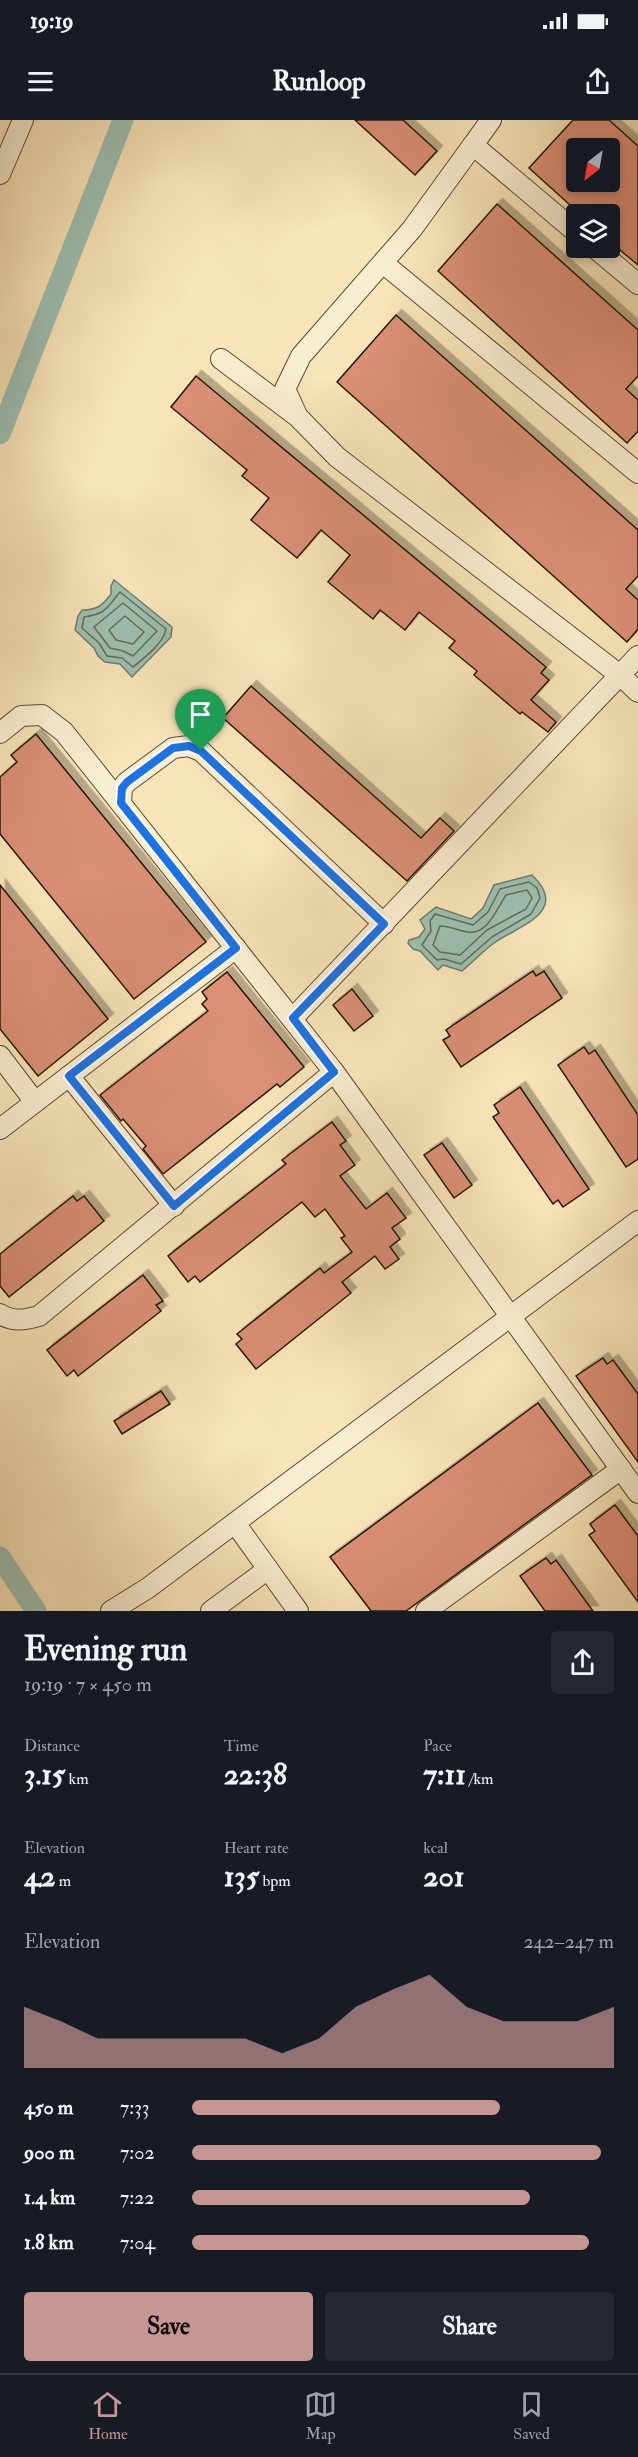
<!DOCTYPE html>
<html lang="en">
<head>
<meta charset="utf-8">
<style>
  body { margin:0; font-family:"IM FELL Double Pica",serif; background:#242831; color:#f1f3f6; height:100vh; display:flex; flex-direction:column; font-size:22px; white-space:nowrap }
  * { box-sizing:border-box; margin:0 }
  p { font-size:20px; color:#9ea1a6 }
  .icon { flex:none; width:33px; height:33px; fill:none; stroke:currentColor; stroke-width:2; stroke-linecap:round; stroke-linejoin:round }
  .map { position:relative; height:1491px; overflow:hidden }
  .sheet { display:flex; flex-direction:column; background:#171b24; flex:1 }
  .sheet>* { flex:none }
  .needle { width:39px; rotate:211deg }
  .tools { position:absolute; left:566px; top:18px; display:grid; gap:12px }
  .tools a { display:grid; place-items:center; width:54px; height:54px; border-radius:6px; background:#171b24; box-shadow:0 3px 9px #0003; font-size:30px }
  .pin { position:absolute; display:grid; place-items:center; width:51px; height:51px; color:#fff; margin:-62px -26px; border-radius:50% 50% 50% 0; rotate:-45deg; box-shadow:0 0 6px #0007 }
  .pin .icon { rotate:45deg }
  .round { display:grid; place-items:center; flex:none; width:63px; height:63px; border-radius:6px; background:#242831 }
  .summary { display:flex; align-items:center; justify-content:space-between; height:102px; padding:0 24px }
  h1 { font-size:33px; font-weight:800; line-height:45px }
  .metrics { display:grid; grid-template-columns:repeat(3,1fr); gap:9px; height:102px; padding:6px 24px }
  .metrics div { display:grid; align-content:center }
  .metrics b { font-size:30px; font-weight:800 }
  .metrics small { font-size:16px; font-weight:400 }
  .metrics p { font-size:16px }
  .chart { height:168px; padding:12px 24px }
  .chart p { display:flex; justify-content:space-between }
  .chart svg { width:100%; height:108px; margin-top:6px; fill:#c59692; opacity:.7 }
  .primary-button { display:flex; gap:12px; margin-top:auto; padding:12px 24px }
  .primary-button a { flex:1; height:69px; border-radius:6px; background:#c59692; color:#111; font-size:24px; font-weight:800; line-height:69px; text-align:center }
  .primary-button a+a { background:#242831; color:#f1f3f6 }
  ul { padding:0 24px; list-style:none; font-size:20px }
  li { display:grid; grid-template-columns:96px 72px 1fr; align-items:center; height:45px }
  li i { height:15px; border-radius:8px; background:#c59692 }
  .status { display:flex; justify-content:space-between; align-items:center; height:42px; padding:0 30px; background:#171b24; direction:ltr }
  .status svg { height:16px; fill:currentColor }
  header { display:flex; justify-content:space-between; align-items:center; height:78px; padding:0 24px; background:#171b24; font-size:27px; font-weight:800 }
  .tabs { display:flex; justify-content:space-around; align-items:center; height:84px; border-top:2px solid #363941; background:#171b24; font-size:16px; color:#9ea1a6 }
  .tabs a { display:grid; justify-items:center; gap:3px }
  .tabs .on { color:#c59692 }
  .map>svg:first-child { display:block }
</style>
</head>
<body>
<div class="status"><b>19:19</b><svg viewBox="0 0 49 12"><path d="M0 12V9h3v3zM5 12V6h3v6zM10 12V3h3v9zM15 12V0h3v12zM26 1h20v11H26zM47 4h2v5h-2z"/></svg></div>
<header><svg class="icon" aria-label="menu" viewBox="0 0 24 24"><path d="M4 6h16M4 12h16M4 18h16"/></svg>Runloop<svg class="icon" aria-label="share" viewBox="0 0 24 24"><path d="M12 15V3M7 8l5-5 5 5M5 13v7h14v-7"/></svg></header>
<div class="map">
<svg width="638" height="1491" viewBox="0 0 638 1491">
  <defs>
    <filter id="shadow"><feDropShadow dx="5.5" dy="-5.5" stdDeviation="0" flood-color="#0004"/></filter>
  </defs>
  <rect width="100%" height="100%" fill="#f8e5b9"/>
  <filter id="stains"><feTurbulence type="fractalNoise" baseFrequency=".00333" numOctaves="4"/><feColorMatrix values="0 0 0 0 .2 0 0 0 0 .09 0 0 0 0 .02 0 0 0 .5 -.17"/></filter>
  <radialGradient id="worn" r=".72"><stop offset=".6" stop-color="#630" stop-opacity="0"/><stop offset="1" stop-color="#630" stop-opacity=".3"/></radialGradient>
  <g fill="#9dbfb1" stroke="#6e7c6b" stroke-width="1.5">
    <path d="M114,460L172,507L171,517L132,557L120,544L105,542L98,536L94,528L75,510L78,496L82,490C97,490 102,486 111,474V466Z"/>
    <path d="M532,755C571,792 518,806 494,823C483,831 473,842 462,851L443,845L438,850L420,831L413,829L408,823L409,820L419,817L425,809L420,800L436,787L471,799L483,788L494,765Z"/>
  </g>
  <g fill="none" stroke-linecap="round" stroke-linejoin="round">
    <g stroke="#626c59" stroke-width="1.5">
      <path d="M120,472L166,509C164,523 143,539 133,547L122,538L107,536L99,523L82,508L84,497C108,493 106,488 120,472Z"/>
      <polygon points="123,483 157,511 133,536 123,531 110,528 94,507"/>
      <polygon points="125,496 144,512 133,524 116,520 109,510"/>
      <polygon points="529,762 537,768 540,778 531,794 492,817 461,844 444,839 437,840 422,825 431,811 430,801 435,794 473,805 488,792 500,769"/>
      <path d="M527,770L532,778L526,789L487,810L460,835L440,832L433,825L440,806C450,806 459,811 468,812C488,815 497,788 506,775Z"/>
    </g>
    <g stroke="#9dbfb1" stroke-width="21">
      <polyline points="0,314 123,0"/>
      <polyline points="0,1437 36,1491"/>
    </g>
  </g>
  <g fill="#da8f76" stroke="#281801" stroke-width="1.5" fill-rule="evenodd" filter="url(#shadow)">
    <polygon points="355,0 403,0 437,31 415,55"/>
    <path d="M573,0H609L638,26V145L609,121V94H580L529,48ZM576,28H609V62H576Z"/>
    <polygon points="497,84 638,210 638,256 626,269 638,280 638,311 627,323 438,151"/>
    <polygon points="396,195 638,410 638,456 626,469 638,480 638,509 627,522 337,262"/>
    <polygon points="196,256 546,547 541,553 549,560 531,580 556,602 548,612 522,592 520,594 474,555 477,551 449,528 455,521 419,492 405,510 380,490 373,499 328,462 350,435 321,410 297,438 251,400 269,378 242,356 247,350 171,287"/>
    <polygon points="251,566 421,718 440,698 454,711 407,761 223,598"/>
    <polygon points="36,614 206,822 134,879 0,714 0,657 17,642 11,635"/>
    <polygon points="0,765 108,899 38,956 0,909"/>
    <polygon points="533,851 536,856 544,851 562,878 461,947 443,920 450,916 446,910"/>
    <polygon points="227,852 304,947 280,967 277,964 163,1054 143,1029 146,1026 123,999 121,1001 100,975 208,891 202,884 207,879 202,872"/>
    <polygon points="352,869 373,896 354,911 333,885"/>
    <polygon points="584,927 589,934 595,930 638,995 638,1039 626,1047 558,945"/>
    <polygon points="520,967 589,1069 563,1087 558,1080 553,1084 493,997 499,993 494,985"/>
    <polygon points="332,1002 346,1021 340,1025 355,1045 340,1056 366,1089 387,1073 406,1098 392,1108 400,1119 390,1127 399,1139 385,1149 375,1136 342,1162 351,1173 256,1249 236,1224 242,1219 237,1214 320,1148 324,1153 352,1132 341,1118 345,1116 325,1089 315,1097 302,1082 200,1162 195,1156 188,1162 168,1136 286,1044 282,1040"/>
    <polygon points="442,1023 472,1065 454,1078 424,1035"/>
    <polygon points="73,1076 77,1081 84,1076 104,1101 9,1177 0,1166 0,1134"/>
    <polygon points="143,1155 163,1181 156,1185 161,1191 78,1256 74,1250 67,1256 47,1230"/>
    <polygon points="603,1238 607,1244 613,1240 638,1274 638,1342 576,1256"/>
    <polygon points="161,1271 170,1284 122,1314 114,1301"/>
    <polygon points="538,1283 592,1355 406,1491 371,1491 330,1437"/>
    <polygon points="615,1385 638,1416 638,1482 589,1415 595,1411 590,1404"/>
    <polygon points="546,1438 551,1444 556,1440 593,1491 545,1491 520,1456"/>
  </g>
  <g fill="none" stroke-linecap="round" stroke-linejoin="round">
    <defs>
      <g id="minor">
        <polyline points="473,25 491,0"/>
        <polyline points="0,54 23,0"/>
        <polyline points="595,128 638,164"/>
        <polyline points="383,143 638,353"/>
        <polyline points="221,239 298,297 337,337 621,556 638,572"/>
        <polyline points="296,293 285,269 301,236 412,109 473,25 576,112"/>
        <polyline points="0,613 21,596 42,595 64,612 334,952 638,1373"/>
        <polyline points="121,683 122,668 127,662 173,628 189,626 201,631 384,804"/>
        <polyline points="293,898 638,536"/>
        <polyline points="0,936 35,982"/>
        <polyline points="69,956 174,1086"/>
        <polyline points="0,1009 236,828"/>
        <path d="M0,1194C13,1202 25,1200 39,1196L334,952"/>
        <polyline points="235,1403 298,1491"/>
        <polyline points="111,1491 148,1468 638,1101"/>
        <polyline points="211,1491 268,1449"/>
        <polyline points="426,1491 621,1349"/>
      </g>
    </defs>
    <use href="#minor" stroke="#5c4b2f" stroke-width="22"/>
    <use href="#minor" stroke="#faeed2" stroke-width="20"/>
  </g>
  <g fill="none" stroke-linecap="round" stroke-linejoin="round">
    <defs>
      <polygon id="route" points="189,626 201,631 384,804 293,898 334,952 174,1086 69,956 236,828 121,683 122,668 127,662 173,628"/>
    </defs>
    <use href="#route" stroke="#fff" stroke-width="12"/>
    <use href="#route" stroke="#1a73e8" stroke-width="8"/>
  </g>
  <rect width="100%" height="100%" filter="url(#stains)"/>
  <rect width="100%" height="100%" fill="url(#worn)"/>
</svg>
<div class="tools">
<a><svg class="needle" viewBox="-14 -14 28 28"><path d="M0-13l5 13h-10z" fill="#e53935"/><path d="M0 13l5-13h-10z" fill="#9ea1a6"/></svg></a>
<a><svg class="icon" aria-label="layers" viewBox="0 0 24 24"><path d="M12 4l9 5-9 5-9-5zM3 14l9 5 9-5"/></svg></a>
</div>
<div class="pin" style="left:201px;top:631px;background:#1e9e55"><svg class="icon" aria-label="arrive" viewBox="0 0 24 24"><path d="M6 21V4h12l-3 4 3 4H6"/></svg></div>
</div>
<section class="sheet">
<div class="summary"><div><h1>Evening run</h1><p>19:19 · 7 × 450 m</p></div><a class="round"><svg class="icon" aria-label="share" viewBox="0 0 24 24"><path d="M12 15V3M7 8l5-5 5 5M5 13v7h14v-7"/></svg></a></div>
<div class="metrics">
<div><p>Distance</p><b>3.15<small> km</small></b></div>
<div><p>Time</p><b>22:38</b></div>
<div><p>Pace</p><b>7:11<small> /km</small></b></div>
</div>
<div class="metrics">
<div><p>Elevation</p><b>42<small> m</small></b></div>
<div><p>Heart rate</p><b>135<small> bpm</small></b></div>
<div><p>kcal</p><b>201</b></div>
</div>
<div class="chart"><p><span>Elevation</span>242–247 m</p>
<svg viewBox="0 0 160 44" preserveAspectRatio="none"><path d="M0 44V19L10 25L20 32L30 32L40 32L50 32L60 32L70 38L80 32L90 19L100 12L110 6L120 19L130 25L140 25L150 25L160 19V44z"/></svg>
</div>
<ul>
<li><b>450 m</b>7:33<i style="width:73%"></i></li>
<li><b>900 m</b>7:02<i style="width:97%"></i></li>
<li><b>1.4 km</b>7:22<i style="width:80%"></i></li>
<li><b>1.8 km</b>7:04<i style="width:94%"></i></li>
</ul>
<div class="primary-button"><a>Save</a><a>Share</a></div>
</section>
<nav class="tabs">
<a class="on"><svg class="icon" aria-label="home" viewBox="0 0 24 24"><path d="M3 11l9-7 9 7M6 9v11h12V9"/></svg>Home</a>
<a><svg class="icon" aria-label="map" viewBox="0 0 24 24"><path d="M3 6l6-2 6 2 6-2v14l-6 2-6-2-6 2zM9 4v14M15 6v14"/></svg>Map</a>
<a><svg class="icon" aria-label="saved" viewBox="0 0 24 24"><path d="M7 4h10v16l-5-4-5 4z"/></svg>Saved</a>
</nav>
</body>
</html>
